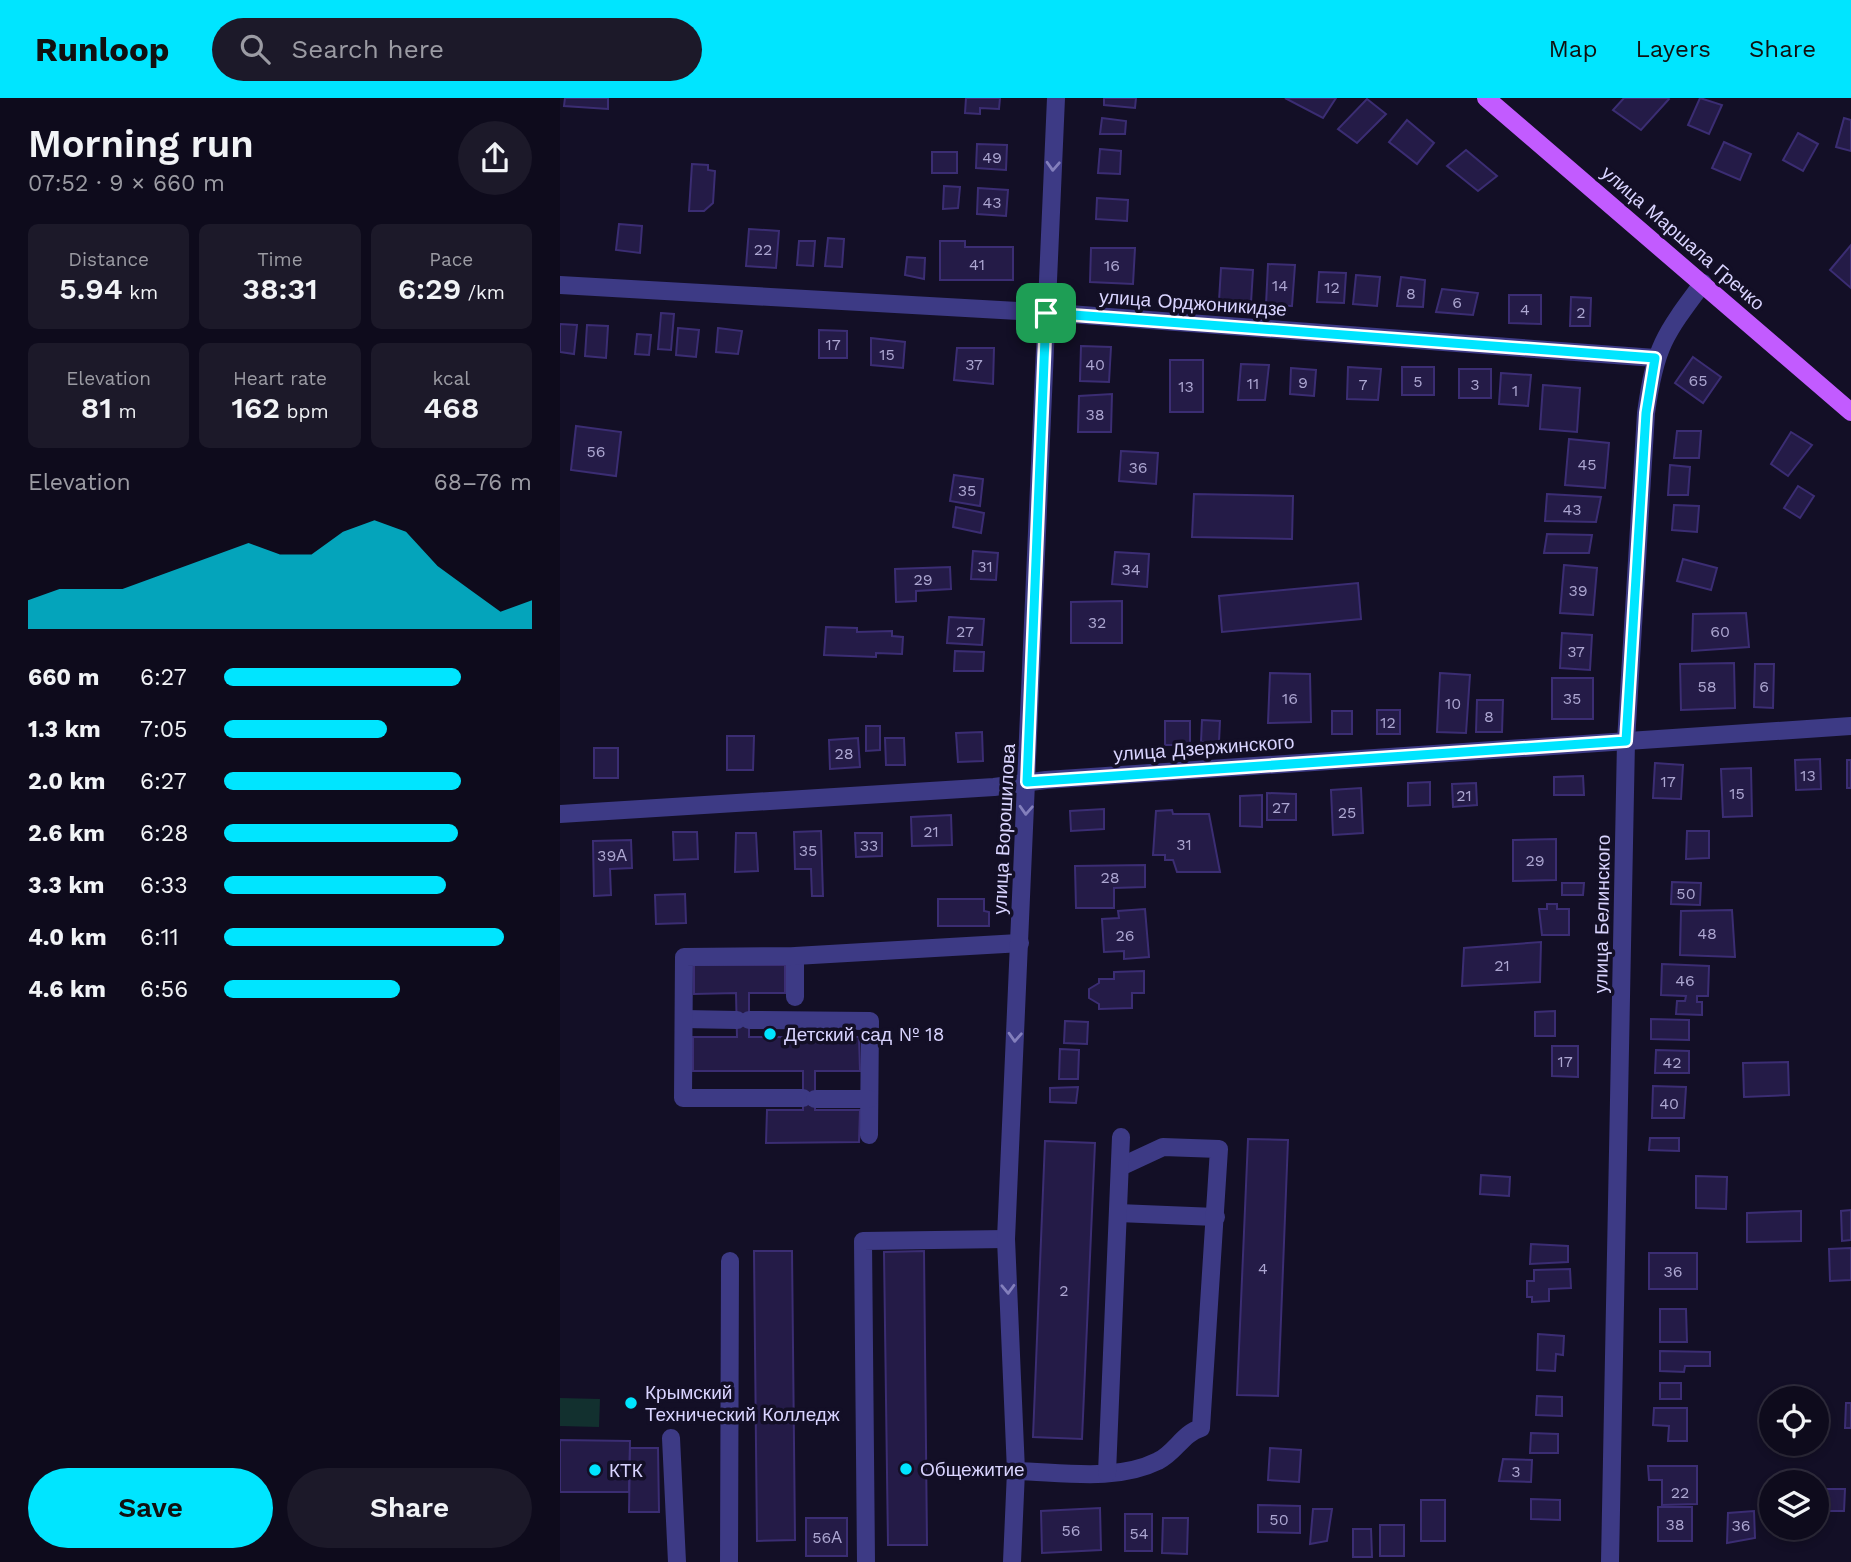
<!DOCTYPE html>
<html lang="en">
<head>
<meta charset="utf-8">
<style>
  body { margin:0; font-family:"Work Sans",sans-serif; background:#1c1929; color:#f1f3f6; height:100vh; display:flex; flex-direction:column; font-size:26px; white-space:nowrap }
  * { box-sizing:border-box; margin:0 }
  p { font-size:23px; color:#9b9ba3 }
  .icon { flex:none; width:38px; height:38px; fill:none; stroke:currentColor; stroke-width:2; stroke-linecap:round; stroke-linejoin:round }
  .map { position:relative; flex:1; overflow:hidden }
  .sheet { display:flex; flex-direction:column; background:#0e0b1c; width:560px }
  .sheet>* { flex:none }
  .tools { position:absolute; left:1199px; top:1288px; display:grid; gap:14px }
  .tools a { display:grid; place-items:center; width:70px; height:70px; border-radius:50%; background:#0e0b1c; box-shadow:0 4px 10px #0003,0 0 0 2px #2e2b3b; font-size:35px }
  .pin { position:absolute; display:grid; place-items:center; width:60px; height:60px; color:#fff; margin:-30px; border-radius:14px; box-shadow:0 4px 10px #0006 }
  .round { display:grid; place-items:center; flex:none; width:74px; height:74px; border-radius:37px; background:#1c1929 }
  .head { display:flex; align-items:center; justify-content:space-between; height:119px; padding:0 28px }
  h1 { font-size:38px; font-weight:600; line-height:52px }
  .metrics { display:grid; grid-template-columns:repeat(3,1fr); gap:10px; height:119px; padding:7px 28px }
  .metrics div { display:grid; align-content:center; border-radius:10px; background:#1c1929; text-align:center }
  .metrics b { font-size:30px; font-weight:600 }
  .metrics small { font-size:19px; font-weight:400 }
  .metrics p { font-size:19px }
  .chart { height:196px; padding:14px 28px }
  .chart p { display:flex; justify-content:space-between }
  .chart svg { width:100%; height:126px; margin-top:7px; fill:#00e5ff; opacity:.7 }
  .cta { display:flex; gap:14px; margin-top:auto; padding:14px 28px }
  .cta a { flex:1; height:80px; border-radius:42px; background:#00e5ff; color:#111; font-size:28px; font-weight:600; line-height:80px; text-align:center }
  .cta a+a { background:#1c1929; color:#f1f3f6 }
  ul { padding:0 28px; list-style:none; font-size:23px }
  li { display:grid; grid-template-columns:112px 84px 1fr; align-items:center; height:52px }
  li i { height:18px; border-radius:9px; background:#00e5ff }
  header { display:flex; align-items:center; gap:42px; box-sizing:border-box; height:98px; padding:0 35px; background:#00e5ff; color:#111 }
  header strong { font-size:33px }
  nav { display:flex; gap:38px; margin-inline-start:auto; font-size:24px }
  .search { width:490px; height:63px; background:#1c1929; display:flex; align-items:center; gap:18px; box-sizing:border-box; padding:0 24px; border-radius:38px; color:#9b9ba3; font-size:26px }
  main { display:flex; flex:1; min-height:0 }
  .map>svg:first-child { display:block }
</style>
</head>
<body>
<header>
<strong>Runloop</strong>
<div class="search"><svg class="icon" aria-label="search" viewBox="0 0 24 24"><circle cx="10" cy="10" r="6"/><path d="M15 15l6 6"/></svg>Search here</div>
<nav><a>Map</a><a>Layers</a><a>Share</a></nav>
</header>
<main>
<section class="sheet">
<div class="head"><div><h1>Morning run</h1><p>07:52 · 9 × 660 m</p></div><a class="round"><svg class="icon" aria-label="share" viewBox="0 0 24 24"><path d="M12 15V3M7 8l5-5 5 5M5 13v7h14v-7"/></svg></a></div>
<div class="metrics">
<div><p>Distance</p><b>5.94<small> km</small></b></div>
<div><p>Time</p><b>38:31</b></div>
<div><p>Pace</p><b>6:29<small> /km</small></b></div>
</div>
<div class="metrics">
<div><p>Elevation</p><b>81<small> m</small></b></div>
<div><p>Heart rate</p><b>162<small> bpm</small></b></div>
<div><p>kcal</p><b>468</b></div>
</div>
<div class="chart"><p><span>Elevation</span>68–76 m</p>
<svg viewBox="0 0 160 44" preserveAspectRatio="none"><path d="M0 44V34L10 30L20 30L30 30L40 26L50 22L60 18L70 14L80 18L90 18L100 10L110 6L120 10L130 22L140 30L150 38L160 34V44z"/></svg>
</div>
<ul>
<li><b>660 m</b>6:27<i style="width:77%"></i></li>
<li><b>1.3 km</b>7:05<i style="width:53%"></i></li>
<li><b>2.0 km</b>6:27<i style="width:77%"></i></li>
<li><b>2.6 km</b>6:28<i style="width:76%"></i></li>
<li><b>3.3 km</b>6:33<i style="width:72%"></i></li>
<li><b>4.0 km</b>6:11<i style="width:91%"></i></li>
<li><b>4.6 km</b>6:56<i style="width:57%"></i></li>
</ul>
<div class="cta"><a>Save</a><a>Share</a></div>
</section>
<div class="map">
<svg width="1291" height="1464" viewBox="0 0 1291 1464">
  <rect width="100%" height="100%" fill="#130f26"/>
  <polygon fill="#12302f" points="0,1300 40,1301 39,1329 0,1328"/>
  <g fill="#241b47" stroke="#3b2d73" stroke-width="2">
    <polygon points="5,0 48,0 48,11 4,8"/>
    <polygon points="406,0 440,0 439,11 420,10 420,16 405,15"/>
    <polygon points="544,0 576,0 575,10 544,7"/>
    <polygon points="725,0 776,0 763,20"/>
    <polygon points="1064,0 1108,0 1109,1 1081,32 1053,12"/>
    <polygon points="1140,0 1162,7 1149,36 1128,27"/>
    <polygon points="807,1 826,16 797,45 778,31"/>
    <polygon points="542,20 566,23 565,36 540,36"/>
    <polygon points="1284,20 1291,22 1291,53 1276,49"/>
    <polygon points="847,22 874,45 857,66 829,44"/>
    <polygon points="1238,35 1258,46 1243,73 1223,62"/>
    <polygon points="1164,44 1191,56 1180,82 1152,70"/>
    <polygon points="417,46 447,47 446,72 416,70"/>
    <polygon points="540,51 561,53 560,76 538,75"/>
    <polygon points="906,52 937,78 918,93 887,68"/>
    <rect x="372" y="54" width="25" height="21"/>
    <polygon points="132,66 148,67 148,72 155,73 153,105 144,113 129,113"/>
    <polygon points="384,88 400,89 398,110 383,111"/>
    <polygon points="418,90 448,92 446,118 417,116"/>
    <polygon points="537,100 568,102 567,123 536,121"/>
    <polygon points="59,126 82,128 80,155 56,152"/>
    <polygon points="189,131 219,133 216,170 186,168"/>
    <polygon points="268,140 284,141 282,169 265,168"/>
    <polygon points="239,143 255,143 253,168 237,167"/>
    <polygon points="380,143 405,143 405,149 453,149 453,182 380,182"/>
    <polygon points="1291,147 1291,190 1270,172"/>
    <polygon points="531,150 575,150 573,186 530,184"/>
    <polygon points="347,159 365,160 364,181 345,177"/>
    <polygon points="708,166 735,167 732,208 706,207"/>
    <polygon points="661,170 693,172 691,205 659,203"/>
    <polygon points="759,174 786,175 784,205 757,204"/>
    <polygon points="796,177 820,179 817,208 793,206"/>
    <polygon points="841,179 865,182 863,209 837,208"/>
    <polygon points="882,191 918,195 913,217 876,214"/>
    <polygon points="949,197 981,197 981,226 949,225"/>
    <polygon points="1011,199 1031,200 1030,228 1010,228"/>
    <polygon points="101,215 114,216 111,252 98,251"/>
    <polygon points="0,226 17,227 14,256 0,254"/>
    <polygon points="27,227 48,228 46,260 25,258"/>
    <polygon points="118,230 139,232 136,259 116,257"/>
    <polygon points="158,230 182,233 178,256 156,254"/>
    <polygon points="259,232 287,233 287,260 259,260"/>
    <polygon points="77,236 91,237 89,257 75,256"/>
    <polygon points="311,240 345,244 343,270 311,267"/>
    <polygon points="521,248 551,249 549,284 520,283"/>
    <polygon points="397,250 434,250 433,286 394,282"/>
    <polygon points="1133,259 1161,279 1143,305 1115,285"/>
    <rect x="610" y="262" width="33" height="52"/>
    <polygon points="681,266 709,267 705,302 678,302"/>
    <polygon points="788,269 821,271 818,302 787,301"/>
    <rect x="842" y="269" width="32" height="28"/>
    <polygon points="731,270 756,272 754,298 730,296"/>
    <rect x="899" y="271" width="32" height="29"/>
    <polygon points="941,275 971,277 968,308 939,306"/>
    <polygon points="983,287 1020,290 1017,334 980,331"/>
    <polygon points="552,296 551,334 518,334 519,298"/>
    <polygon points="16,328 61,334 56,378 11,372"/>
    <polygon points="1117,333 1141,333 1139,360 1114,360"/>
    <polygon points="1231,334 1252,347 1228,378 1211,366"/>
    <polygon points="1009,341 1049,345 1045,390 1005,387"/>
    <polygon points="561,353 598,355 596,386 559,383"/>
    <polygon points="1110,367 1130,369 1128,397 1108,397"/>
    <polygon points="394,377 423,381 420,408 390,403"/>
    <polygon points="1238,388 1254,398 1240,420 1224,410"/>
    <polygon points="634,396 733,398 732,441 632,439"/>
    <polygon points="987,396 1041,399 1036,424 985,423"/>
    <polygon points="1114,407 1139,408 1137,434 1112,432"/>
    <polygon points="396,409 424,415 421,435 393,429"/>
    <polygon points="987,436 1032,437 1029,455 984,455"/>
    <polygon points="413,453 438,455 436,482 411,481"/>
    <polygon points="555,454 589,456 587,489 552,486"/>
    <polygon points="1123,461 1157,470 1151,492 1117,483"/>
    <polygon points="1004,467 1037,470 1033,517 1000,515"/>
    <polygon points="390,469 391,491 356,493 356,503 336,504 335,471"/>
    <polygon points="798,485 801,521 662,534 659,498"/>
    <polygon points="562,503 562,545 511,545 511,504"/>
    <polygon points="1186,515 1189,549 1132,553 1133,516"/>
    <polygon points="389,519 424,521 422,547 387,545"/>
    <polygon points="266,529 297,530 297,534 332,533 332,538 343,539 342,556 316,555 316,559 264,557"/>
    <polygon points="1002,535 1032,537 1030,572 1000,570"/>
    <polygon points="395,553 424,554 423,573 394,573"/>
    <polygon points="1174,565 1175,610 1121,612 1120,566"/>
    <polygon points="1195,566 1214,566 1213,610 1194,609"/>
    <polygon points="710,575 750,576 751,624 708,625"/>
    <polygon points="880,575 910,577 906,635 877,634"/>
    <rect x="992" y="580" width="41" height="41"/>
    <polygon points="917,602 943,602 942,634 916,634"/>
    <rect x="817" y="612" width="23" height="24"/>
    <rect x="772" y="613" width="20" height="23"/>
    <polygon points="642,622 660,623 659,644 641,644"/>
    <rect x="605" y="623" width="25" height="24"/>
    <polygon points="306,628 320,628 320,652 306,653"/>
    <polygon points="422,634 423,663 398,664 396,635"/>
    <polygon points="167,638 194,638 193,672 167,672"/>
    <polygon points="298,640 300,669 270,671 269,642"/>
    <polygon points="325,640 344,640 345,667 326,667"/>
    <rect x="34" y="650" width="24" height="30"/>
    <polygon points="1260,661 1261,691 1236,692 1235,662"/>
    <rect x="1287" y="662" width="4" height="28"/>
    <polygon points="1095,665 1123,667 1121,701 1093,700"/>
    <polygon points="1191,670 1192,718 1163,719 1161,671"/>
    <polygon points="1023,678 1024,697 994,697 994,679"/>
    <polygon points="870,684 870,707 848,708 848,685"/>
    <polygon points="916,685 917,707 893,709 892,686"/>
    <polygon points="801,690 803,735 773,737 771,692"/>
    <polygon points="707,695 736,696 736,722 707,722"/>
    <polygon points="702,697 702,729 680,728 680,698"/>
    <polygon points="544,711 544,731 511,733 510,713"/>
    <polygon points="612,712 613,716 649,716 660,774 617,774 613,762 605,762 605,757 593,757 596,713"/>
    <polygon points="391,717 392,747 352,748 351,719"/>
    <polygon points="261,733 263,798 252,798 251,771 235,771 234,734"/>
    <polygon points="1127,733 1149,733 1149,760 1126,761"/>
    <polygon points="113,734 137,734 138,761 114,762"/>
    <polygon points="176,735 196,735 198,773 175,774"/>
    <polygon points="295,735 322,735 322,758 296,759"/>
    <polygon points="996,741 996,782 953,783 953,742"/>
    <polygon points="71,742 72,770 50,771 51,797 34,798 33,743"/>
    <polygon points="585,767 585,789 554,790 554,810 516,810 515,768"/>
    <polygon points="1112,784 1141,785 1140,807 1111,806"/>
    <polygon points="1002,785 1024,785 1023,797 1002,797"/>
    <polygon points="125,796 126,825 96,826 95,797"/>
    <polygon points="378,801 424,801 424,813 429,814 429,828 378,828"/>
    <polygon points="987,806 997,806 997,811 1009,811 1009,837 982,837 979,811 987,811"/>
    <polygon points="585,811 589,859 564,861 564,853 544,854 542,821 559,820 558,813"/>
    <polygon points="1172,812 1175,859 1120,857 1121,813"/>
    <polygon points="981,844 980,884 902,888 904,850"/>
    <polygon points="1102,866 1149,868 1148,898 1137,898 1137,904 1142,904 1142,917 1116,916 1117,903 1125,903 1126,898 1101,897"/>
    <polygon points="134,867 225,867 225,895 189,895 189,939 299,939 300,973 255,973 255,1012 300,1012 299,1044 206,1045 207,1012 243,1012 243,973 133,973 133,939 177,939 176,895 134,896"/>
    <polygon points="584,873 584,895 572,895 572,910 539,911 539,906 529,900 529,891 539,885 539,881 554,881 554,874"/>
    <polygon points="995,913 995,938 975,938 975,914"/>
    <polygon points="1091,921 1129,922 1129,942 1091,941"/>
    <polygon points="505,923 528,924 527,946 504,945"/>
    <polygon points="992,948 1018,948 1018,979 992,978"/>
    <polygon points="500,951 519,952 518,981 499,981"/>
    <polygon points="1096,952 1129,953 1129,975 1095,975"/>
    <polygon points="1228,964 1229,997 1184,999 1183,965"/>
    <polygon points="1093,988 1126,989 1124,1020 1092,1020"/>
    <polygon points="518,989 516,1005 490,1004 490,990"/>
    <polygon points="1090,1040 1119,1040 1119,1053 1089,1052"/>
    <polygon points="688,1041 728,1042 718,1298 677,1297"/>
    <polygon points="485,1043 535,1045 522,1341 473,1339"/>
    <polygon points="921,1077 950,1079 949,1098 920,1096"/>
    <polygon points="1136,1078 1167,1079 1166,1111 1136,1110"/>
    <polygon points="1291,1112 1291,1142 1282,1143 1281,1113"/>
    <polygon points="1241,1113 1241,1143 1187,1144 1187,1115"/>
    <polygon points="971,1146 1008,1148 1008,1164 970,1166"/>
    <polygon points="1291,1150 1291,1182 1270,1183 1269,1151"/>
    <polygon points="194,1153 232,1153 235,1442 197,1443"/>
    <polygon points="364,1153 367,1447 328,1447 324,1154"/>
    <rect x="1089" y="1155" width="48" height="36"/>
    <polygon points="1010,1171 1011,1190 989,1191 989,1203 972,1204 972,1199 967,1199 967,1183 974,1183 974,1172"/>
    <polygon points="1100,1211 1126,1211 1127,1244 1100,1244"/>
    <polygon points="978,1236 1004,1238 1003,1257 996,1256 995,1273 977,1272"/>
    <polygon points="1100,1253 1150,1254 1150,1268 1125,1268 1124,1274 1100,1273"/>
    <rect x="1100" y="1285" width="21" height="16"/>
    <polygon points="977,1298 1002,1299 1002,1318 976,1317"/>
    <polygon points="1286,1305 1291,1305 1291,1330 1285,1330"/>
    <polygon points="1094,1310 1127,1310 1127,1343 1108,1343 1109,1328 1093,1327"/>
    <polygon points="971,1335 998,1336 998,1355 970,1355"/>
    <polygon points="0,1342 70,1343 69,1394 0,1394"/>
    <polygon points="70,1350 98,1350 99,1414 69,1414"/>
    <polygon points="710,1350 741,1352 739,1384 708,1382"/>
    <polygon points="943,1361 972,1362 971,1384 939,1383"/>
    <polygon points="1088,1368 1137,1368 1137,1406 1102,1407 1102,1382 1089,1382"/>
    <polygon points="1264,1391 1285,1391 1284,1413 1263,1413"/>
    <polygon points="971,1401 1000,1402 1000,1422 971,1421"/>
    <rect x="861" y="1402" width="24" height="41"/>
    <polygon points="698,1407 740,1408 740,1435 698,1434"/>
    <rect x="1098" y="1409" width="34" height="34"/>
    <polygon points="540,1410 541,1452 482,1455 481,1413"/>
    <polygon points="753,1411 772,1411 767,1443 750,1446"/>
    <polygon points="1194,1413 1195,1440 1167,1445 1168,1415"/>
    <rect x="565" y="1416" width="27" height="37"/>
    <rect x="246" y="1420" width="41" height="38"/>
    <polygon points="603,1420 628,1420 627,1456 602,1455"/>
    <rect x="820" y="1427" width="24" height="31"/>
    <polygon points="793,1431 811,1431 812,1459 793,1459"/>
  </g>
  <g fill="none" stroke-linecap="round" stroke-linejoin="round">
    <g stroke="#3d3a85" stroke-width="18">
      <polyline points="0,187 509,216 1095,260"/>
      <polyline points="0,716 434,689 486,682 1291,628"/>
      <polyline points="235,899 235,858"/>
      <polyline points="124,921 177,922"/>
      <polyline points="189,922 310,923 309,1037"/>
      <polyline points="243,1000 123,1000 124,859 235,858 460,845"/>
      <polyline points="255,1001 309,1001"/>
      <polyline points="558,1115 656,1119"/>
      <polyline points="111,1340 117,1464"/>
      <path d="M456,1373C501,1374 556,1384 598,1363C615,1355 623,1335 641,1330L659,1051L603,1049L560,1069"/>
      <polyline points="547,1375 561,1039"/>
      <polyline points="169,1464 170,1163"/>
      <polyline points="306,1464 303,1143 446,1141"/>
      <polyline points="452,1464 456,1373 446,1141 496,0"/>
      <path d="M1050,1464L1066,643L1086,315C1095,249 1104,237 1143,185"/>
    </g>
    <polyline stroke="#c25bff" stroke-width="18" points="926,0 1291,314"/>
  </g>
  <defs><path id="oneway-chevron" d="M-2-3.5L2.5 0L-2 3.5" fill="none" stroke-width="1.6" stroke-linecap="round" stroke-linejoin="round" transform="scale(1.75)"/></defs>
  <g stroke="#837fbc">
    <use href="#oneway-chevron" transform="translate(493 68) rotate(93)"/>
    <use href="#oneway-chevron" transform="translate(466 712) rotate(93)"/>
    <use href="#oneway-chevron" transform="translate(455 939) rotate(93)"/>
    <use href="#oneway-chevron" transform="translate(448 1191) rotate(88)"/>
  </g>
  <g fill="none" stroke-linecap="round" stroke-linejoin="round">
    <defs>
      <polygon id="route" points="486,215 1095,260 1086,315 1066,643 467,684"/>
    </defs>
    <use href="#route" stroke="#fff" stroke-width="14"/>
    <use href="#route" stroke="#00e5ff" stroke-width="9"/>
  </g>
  <g fill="#00e5ff" stroke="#130f26" stroke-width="2.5">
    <circle cx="210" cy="936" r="7"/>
    <circle cx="71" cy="1305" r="7"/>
    <circle cx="346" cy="1371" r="7"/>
    <circle cx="35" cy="1372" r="7"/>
  </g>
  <g text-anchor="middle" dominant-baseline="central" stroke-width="7" stroke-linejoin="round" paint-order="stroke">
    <g font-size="16" fill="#aca6d1">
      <text x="432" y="59">49</text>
      <text x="432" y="104">43</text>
      <text x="203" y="151">22</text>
      <text x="417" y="166">41</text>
      <text x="552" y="167">16</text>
      <text x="720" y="187">14</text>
      <text x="772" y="189">12</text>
      <text x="851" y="195">8</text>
      <text x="897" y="204">6</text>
      <text x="965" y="211">4</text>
      <text x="1021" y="214">2</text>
      <text x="273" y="246">17</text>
      <text x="327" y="256">15</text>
      <text x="414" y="266">37</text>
      <text x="535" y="266">40</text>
      <text x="1138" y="282">65</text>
      <text x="858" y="283">5</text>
      <text x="743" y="284">9</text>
      <text x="693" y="285">11</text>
      <text x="803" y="286">7</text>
      <text x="915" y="286">3</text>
      <text x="626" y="288">13</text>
      <text x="955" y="292">1</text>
      <text x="535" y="316">38</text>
      <text x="36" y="353">56</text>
      <text x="1027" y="366">45</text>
      <text x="578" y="369">36</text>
      <text x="407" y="392">35</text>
      <text x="1012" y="411">43</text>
      <text x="425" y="468">31</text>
      <text x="571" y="471">34</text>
      <text x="363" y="481">29</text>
      <text x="1018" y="492">39</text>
      <text x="537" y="524">32</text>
      <text x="405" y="533">27</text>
      <text x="1160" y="533">60</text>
      <text x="1016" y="553">37</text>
      <text x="1147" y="588">58</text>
      <text x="1204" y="588">6</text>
      <text x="730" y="600">16</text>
      <text x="1012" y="600">35</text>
      <text x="893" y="605">10</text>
      <text x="929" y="618">8</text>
      <text x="828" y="624">12</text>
      <text x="284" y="655">28</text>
      <text x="1248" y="677">13</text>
      <text x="1108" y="683">17</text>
      <text x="1177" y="695">15</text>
      <text x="904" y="697">21</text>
      <text x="721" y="709">27</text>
      <text x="787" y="714">25</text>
      <text x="371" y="733">21</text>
      <text x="624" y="746">31</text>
      <text x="309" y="747">33</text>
      <text x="248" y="752">35</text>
      <text x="52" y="757">39А</text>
      <text x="975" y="762">29</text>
      <text x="550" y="779">28</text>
      <text x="1126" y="795">50</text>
      <text x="1147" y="835">48</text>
      <text x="565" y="837">26</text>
      <text x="942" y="867">21</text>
      <text x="1125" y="882">46</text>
      <text x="1005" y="963">17</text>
      <text x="1112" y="964">42</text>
      <text x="1109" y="1005">40</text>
      <text x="703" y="1170">4</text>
      <text x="1113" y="1173">36</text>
      <text x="504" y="1192">2</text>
      <text x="956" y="1373">3</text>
      <text x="1120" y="1394">22</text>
      <text x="719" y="1421">50</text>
      <text x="1115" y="1426">38</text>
      <text x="1181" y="1427">36</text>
      <text x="511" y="1432">56</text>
      <text x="579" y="1435">54</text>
      <text x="267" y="1439">56А</text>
    </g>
    <g font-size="19" fill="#d9d4ff" stroke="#130f26">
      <text transform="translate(1123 140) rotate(41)">улица Маршала Гречко</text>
      <text transform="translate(633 205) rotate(4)">улица Орджоникидзе</text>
      <text transform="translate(644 650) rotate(-4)">улица Дзержинского</text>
      <text transform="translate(444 731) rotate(-87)">улица Ворошилова</text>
      <text transform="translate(1042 816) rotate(-89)">улица Белинского</text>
    </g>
    <g font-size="19" fill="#d9d4ff" stroke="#130f26" text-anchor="start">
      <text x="224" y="936">Детский сад № 18</text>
      <text x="85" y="1294">Крымский<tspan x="85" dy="22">Технический Колледж</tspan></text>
      <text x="360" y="1371">Общежитие</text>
      <text x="49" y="1372">КТК</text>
    </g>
  </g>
</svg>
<div class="tools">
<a><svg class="icon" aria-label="locate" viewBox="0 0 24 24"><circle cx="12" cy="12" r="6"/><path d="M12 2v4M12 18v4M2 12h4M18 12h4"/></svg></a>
<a><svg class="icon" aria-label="layers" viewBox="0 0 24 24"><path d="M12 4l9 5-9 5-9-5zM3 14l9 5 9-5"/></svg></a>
</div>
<div class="pin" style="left:486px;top:215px;background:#1e9e55"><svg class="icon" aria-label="arrive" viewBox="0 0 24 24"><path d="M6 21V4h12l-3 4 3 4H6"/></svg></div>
</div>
</main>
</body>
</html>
